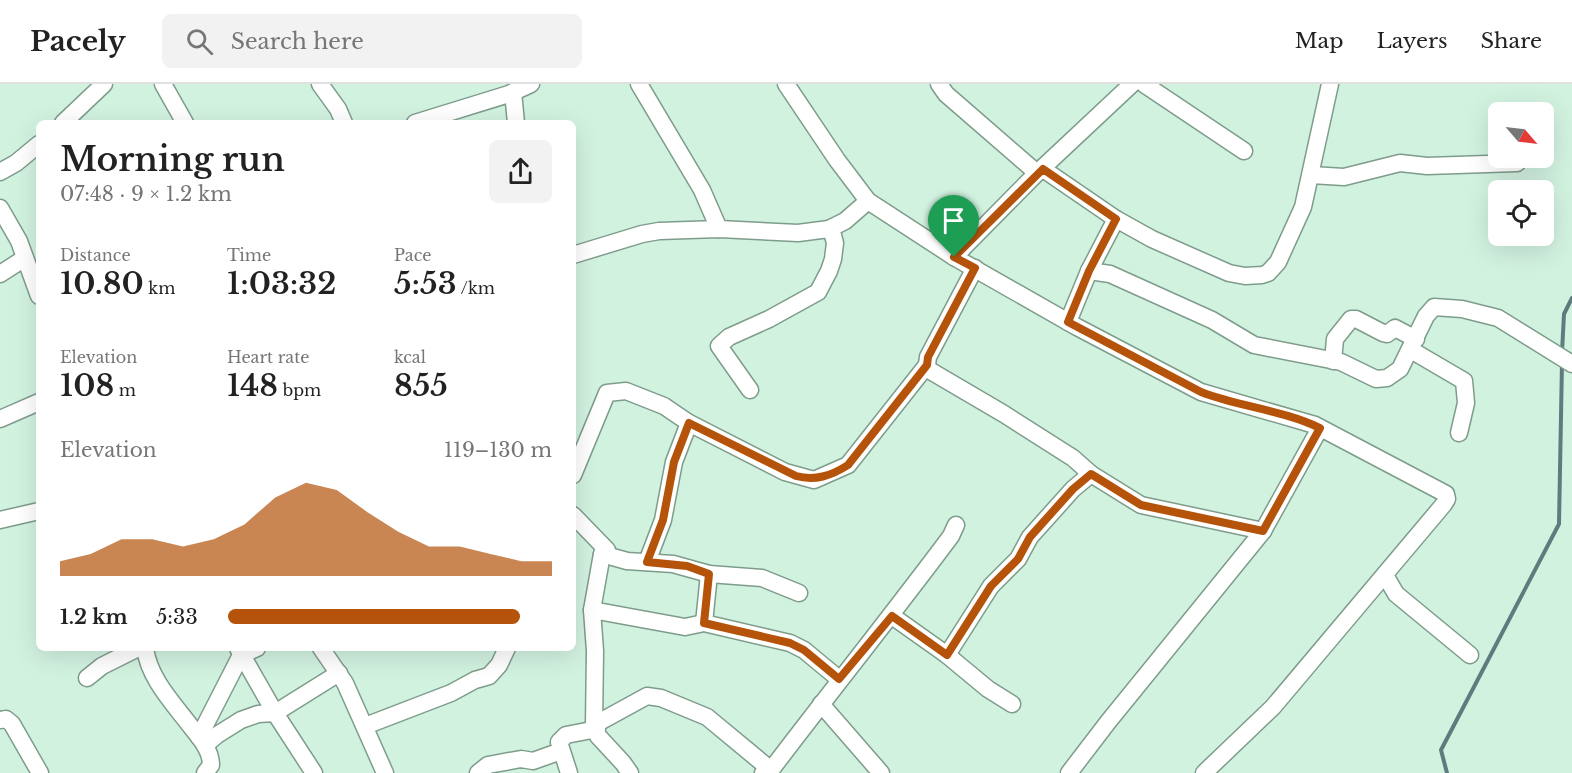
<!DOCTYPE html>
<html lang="en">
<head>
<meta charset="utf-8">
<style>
  body { margin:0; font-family:"Libre Baskerville",serif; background:#f2f2f2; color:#222; height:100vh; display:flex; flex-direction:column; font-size:22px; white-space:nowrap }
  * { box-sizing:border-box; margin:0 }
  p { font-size:20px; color:#767676 }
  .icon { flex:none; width:33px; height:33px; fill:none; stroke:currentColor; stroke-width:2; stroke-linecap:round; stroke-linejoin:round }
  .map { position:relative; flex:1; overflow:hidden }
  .side { position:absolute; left:36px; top:36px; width:540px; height:531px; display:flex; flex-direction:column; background:#fff; border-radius:9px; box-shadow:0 6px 24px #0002 }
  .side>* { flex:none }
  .needle { width:39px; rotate:118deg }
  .buttons { position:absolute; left:1488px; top:18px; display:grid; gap:12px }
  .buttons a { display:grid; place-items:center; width:66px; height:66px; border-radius:9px; background:#fff; box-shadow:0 6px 24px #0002; font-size:30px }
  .pin { position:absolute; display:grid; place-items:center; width:51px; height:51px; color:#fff; margin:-62px -26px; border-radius:50% 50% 50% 0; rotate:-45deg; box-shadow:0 0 6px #0007 }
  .pin .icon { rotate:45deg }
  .round { display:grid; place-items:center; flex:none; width:63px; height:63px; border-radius:9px; background:#f2f2f2 }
  .overview { display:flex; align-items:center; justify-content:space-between; height:102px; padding:0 24px }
  h1 { font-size:33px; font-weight:600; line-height:45px }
  .stats { display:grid; grid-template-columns:repeat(3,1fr); gap:9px; height:102px; padding:6px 24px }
  .stats div { display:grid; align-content:center }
  .stats b { font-size:30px; font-weight:600 }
  .stats small { font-size:16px; font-weight:400 }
  .stats p { font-size:16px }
  .chart { height:168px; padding:12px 24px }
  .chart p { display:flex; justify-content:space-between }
  .chart svg { width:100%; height:108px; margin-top:6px; fill:#b45309; opacity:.7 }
  ul { padding:0 24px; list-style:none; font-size:20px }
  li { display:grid; grid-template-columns:96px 72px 1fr; align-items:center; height:45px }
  li i { height:15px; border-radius:8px; background:#b45309 }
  header { display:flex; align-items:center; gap:36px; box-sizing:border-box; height:84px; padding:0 30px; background:#fff; border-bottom:2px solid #e0e0e0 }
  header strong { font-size:28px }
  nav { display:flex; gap:33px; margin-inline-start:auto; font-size:21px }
  .search { width:420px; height:54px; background:#f2f2f2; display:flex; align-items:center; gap:15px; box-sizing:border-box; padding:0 21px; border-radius:9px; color:#767676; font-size:22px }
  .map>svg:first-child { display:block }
</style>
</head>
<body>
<header>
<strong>Pacely</strong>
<div class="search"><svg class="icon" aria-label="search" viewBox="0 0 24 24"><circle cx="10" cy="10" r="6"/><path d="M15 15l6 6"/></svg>Search here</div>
<nav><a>Map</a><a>Layers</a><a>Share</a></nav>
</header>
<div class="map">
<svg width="1572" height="689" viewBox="0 0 1572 689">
  <rect width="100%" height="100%" fill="#d2f2e0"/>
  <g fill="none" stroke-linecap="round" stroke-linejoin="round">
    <g stroke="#5e7b7d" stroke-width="4">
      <polyline points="1562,268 1564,230 1572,214"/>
      <polyline points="1447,689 1441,666 1559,440 1562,278"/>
    </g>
    <defs>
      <g id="minor">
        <polyline points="163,0 185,39"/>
        <polyline points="320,0 338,25 344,39"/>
        <polyline points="639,0 702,106 719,145"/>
        <polyline points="786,0 837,76 868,117 954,173 1077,243 1201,308 1315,341 1446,410 1447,415 1444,420 1273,623 1204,689"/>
        <polyline points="939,0 946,10 1037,89"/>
        <polyline points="1144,0 1244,67"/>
        <polyline points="513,8 516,39"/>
        <polyline points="63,39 104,0"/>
        <polyline points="415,39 509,10 531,0"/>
        <polyline points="1043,85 1116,135 1152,155 1229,189 1245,192 1262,191 1268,189 1278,178 1303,123 1330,0"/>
        <polyline points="0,88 16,79 39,60"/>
        <polyline points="1311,91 1344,93 1400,79 1427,82 1517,79"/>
        <polyline points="0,124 19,157 39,212"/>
        <polyline points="573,171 642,150 659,147 719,145 798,149 829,145 845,137 868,117"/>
        <polyline points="954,173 1037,89 1132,0"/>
        <polyline points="975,184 928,273 927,281 929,286 1004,330 1073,374 1091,390 1141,421 1263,447"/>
        <polyline points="1089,187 1110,190 1212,236 1254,261 1341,278 1376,295 1387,294 1400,285 1426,232 1434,223 1462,225 1498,234 1572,280"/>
        <polyline points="0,190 25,174"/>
        <polyline points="1068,238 1089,187 1116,135"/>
        <polyline points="1411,266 1464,297 1466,319 1459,349"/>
        <polyline points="1333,277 1335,255 1351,235 1356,235 1383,249 1387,250 1395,244 1416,255"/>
        <polyline points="750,306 719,262 729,253 769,235 818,208 829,187 833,175 835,159 831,144"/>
        <polyline points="0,335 39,318"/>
        <polyline points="573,391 607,309 626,307 664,322 689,339 785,388 814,396 848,381 927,281"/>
        <polyline points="573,431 607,466 602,470 627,477 673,480 709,490 762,494 799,509"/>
        <polyline points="0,436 39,427"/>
        <polyline points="602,470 592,526 595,567 594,641 598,652 623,679 630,689"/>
        <polyline points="647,478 663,436 674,378 689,339"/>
        <polyline points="709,490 704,539 790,559 804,566 839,595"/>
        <polyline points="1385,491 1396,510 1470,571"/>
        <polyline points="592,526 685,543 704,539"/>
        <polyline points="892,532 947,571 991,502 1018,475 1030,453 1073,405 1091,390"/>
        <path d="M145,564C149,595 174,620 192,644C201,655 211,667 211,681L205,689"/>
        <polyline points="238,564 275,629 314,689"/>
        <polyline points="321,564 345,599 385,689"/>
        <polyline points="947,571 988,605 1012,620"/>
        <polyline points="87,594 102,582 138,564"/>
        <polyline points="821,620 881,689"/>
        <polyline points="0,636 6,635 12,640 40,689"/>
        <polyline points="594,641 647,612 661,614 707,633 771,686"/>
        <polyline points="365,642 451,609 475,596 489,592 499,581 507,564"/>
        <polyline points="199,653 241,571 257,564"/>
        <polyline points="205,661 217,651 241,636 258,630 275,629 339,589"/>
        <polyline points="478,689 488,681 521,675 533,677 561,667"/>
        <polyline points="569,689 559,658 566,651 597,645"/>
        <path d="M763,689L771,686C831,607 892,531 951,452L956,441"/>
        <polyline points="1069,689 1108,638 1263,447 1320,344"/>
      </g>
    </defs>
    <use href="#minor" stroke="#7e9c8b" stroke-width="19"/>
    <use href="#minor" stroke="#fff" stroke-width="16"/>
  </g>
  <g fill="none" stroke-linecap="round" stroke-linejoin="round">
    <defs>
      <path id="route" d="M1043,85L1116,135L1089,187L1068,238L1201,308C1240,323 1283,326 1320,344L1263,447L1141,421L1091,390L1073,405L1030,453L1018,475L991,502L947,571L892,532L839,595L804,566L790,559L704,539L709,490L687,482L647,478L663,436L674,378L689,339L796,392C815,397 831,392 848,381L927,281L928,273L975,184L954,173Z"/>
    </defs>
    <use href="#route" stroke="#fff" stroke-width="12"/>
    <use href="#route" stroke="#b45309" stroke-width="8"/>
  </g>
</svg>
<div class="buttons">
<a><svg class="needle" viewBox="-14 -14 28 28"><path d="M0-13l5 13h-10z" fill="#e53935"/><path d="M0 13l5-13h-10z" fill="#767676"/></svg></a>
<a><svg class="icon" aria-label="locate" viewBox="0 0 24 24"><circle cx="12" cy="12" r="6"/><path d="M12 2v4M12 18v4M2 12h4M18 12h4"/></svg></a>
</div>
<div class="pin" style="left:954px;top:173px;background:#1e9e55"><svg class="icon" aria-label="arrive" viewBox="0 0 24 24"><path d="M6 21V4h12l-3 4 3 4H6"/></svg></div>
<section class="side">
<div class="overview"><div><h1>Morning run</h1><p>07:48 · 9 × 1.2 km</p></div><a class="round"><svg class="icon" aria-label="share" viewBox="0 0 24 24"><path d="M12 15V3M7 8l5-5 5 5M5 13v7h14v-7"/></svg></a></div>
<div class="stats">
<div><p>Distance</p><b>10.80<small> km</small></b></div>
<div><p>Time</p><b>1:03:32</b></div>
<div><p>Pace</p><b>5:53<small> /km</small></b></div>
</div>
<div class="stats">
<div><p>Elevation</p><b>108<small> m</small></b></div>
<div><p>Heart rate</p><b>148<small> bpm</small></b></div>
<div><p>kcal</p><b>855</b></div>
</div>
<div class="chart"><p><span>Elevation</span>119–130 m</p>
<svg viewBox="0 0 160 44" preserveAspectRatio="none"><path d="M0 44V38L10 35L20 29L30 29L40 32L50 29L60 23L70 12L80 6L90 9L100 18L110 26L120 32L130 32L140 35L150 38L160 38V44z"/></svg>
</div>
<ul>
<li><b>1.2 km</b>5:33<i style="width:90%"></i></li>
</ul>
</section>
</div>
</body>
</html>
